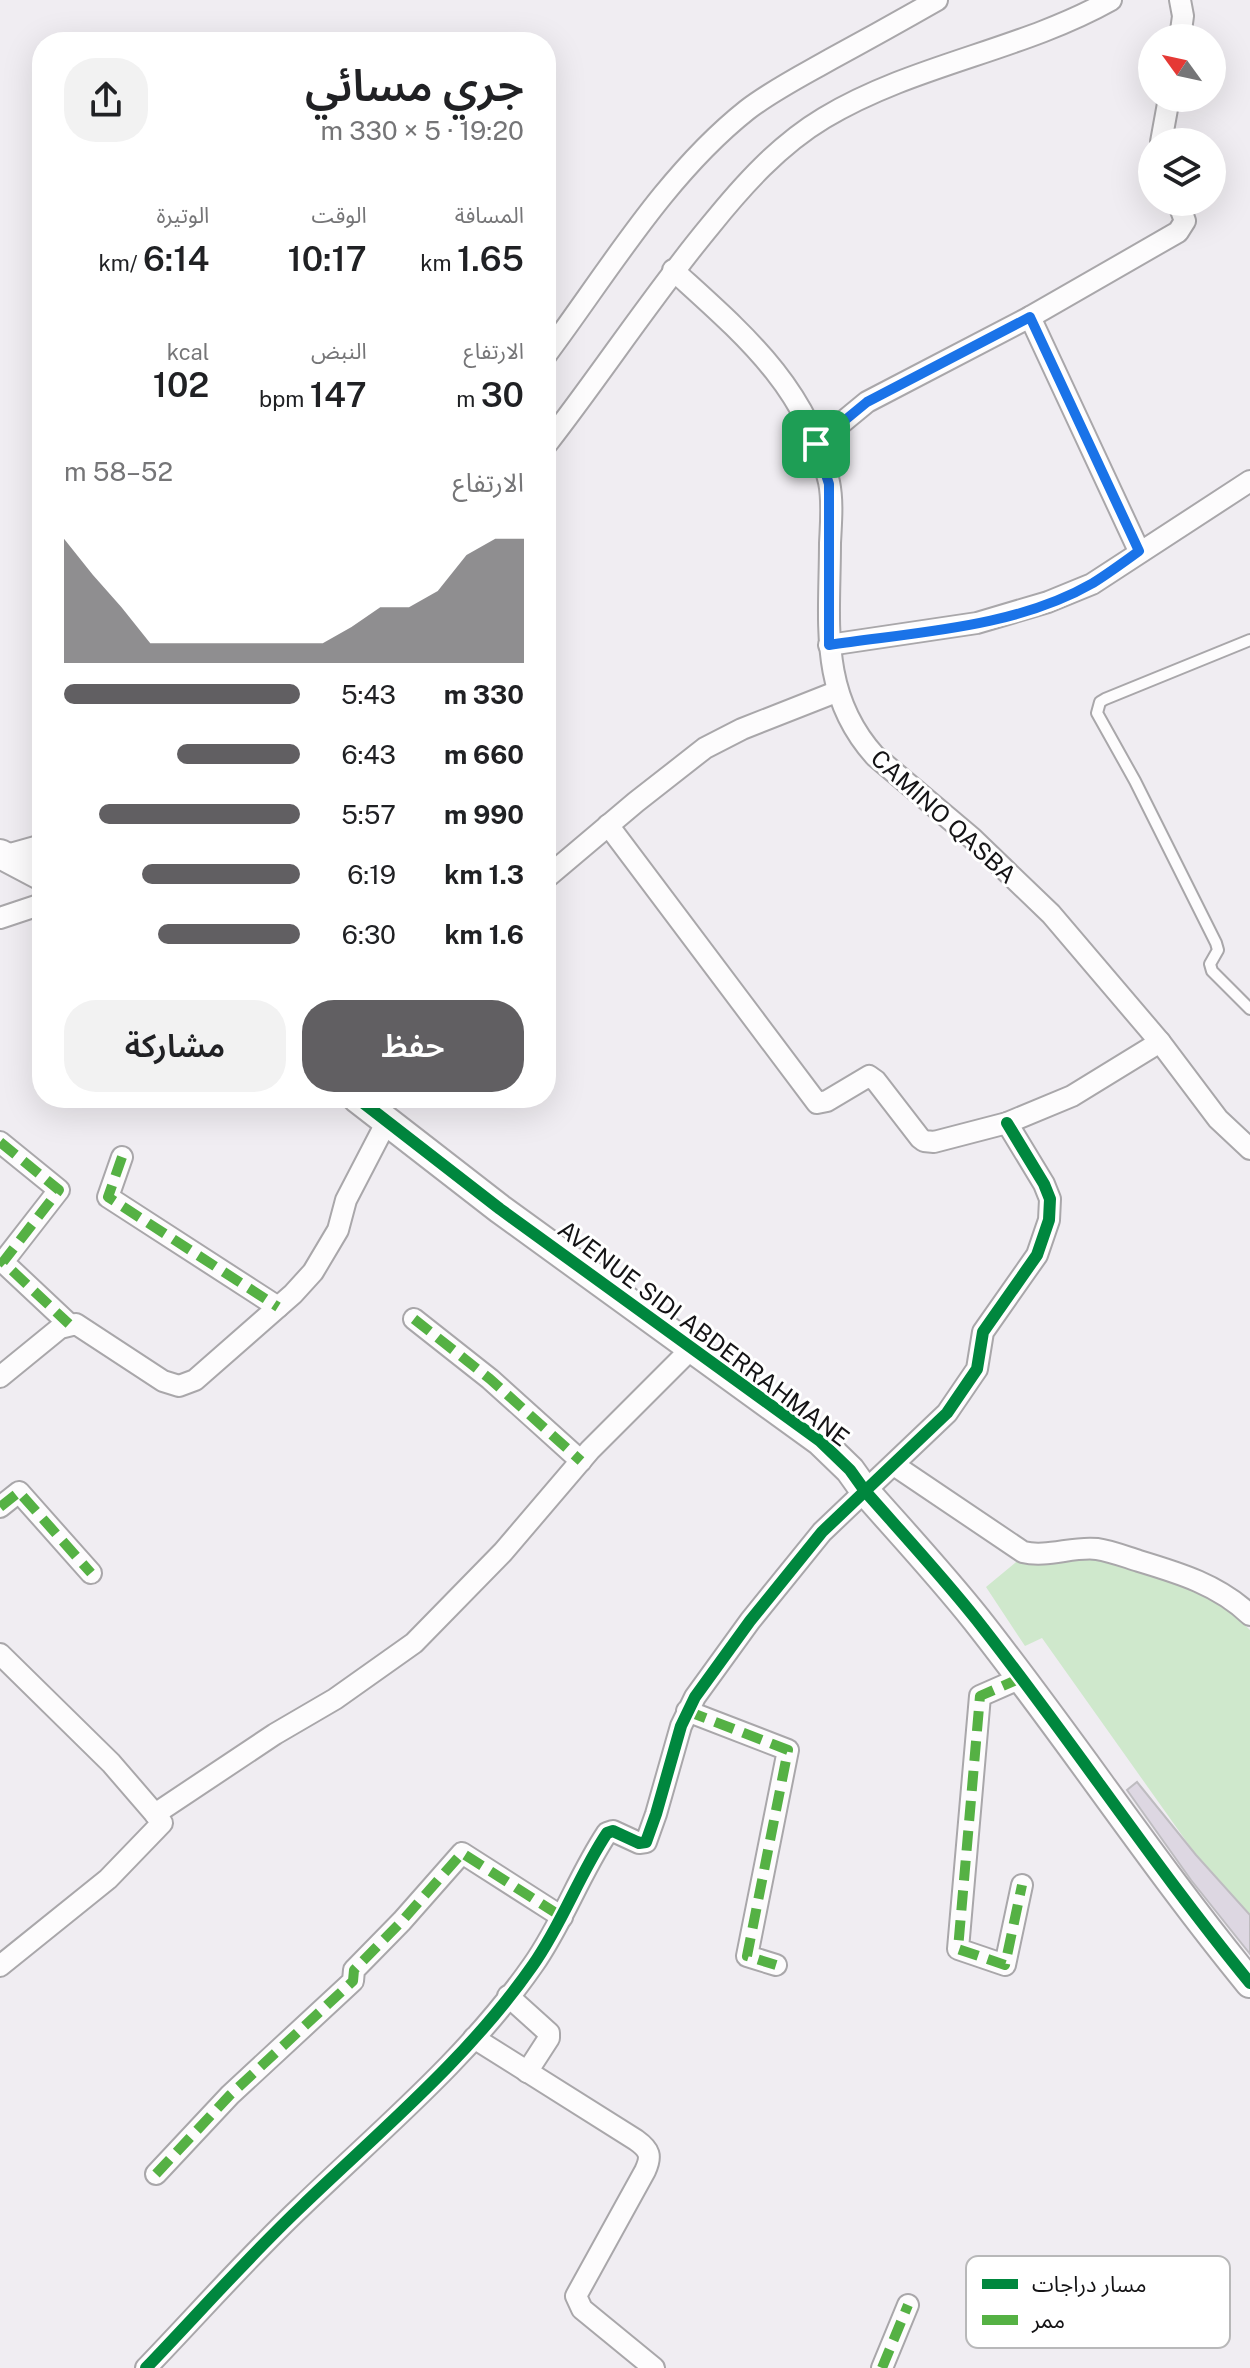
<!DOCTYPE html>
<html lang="ar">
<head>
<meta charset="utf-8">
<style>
  body { margin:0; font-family:"Public Sans","Noto Sans Arabic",sans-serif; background:#f2f2f2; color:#202124; direction:rtl; height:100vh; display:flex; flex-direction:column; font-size:30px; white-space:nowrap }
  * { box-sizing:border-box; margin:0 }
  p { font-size:26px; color:#757577 }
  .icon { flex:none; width:44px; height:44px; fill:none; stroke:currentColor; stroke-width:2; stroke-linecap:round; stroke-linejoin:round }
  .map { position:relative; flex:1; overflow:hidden; direction:ltr }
  .panel { position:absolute; left:32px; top:32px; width:524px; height:1076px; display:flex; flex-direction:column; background:#fff; border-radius:32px; box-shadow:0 8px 32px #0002; direction:rtl }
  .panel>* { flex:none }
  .needle { width:52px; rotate:303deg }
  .fabs { position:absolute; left:1138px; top:24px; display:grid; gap:16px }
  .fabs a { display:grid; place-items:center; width:88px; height:88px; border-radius:50%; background:#fff; box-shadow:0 8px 32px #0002; font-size:40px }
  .pin { position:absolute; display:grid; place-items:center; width:68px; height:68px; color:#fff; margin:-34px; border-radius:16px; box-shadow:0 4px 12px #0006 }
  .round { display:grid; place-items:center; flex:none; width:84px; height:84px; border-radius:32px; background:#f2f2f2 }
  .overview { display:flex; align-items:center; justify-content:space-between; height:136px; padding:0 32px }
  h1 { font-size:44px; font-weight:600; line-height:60px }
  .stats { display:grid; grid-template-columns:repeat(3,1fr); gap:12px; height:136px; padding:8px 32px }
  .stats div { display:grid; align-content:center }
  .stats b { font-size:34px; font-weight:600 }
  .stats small { font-size:22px; font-weight:400 }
  .stats p { font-size:22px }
  .chart { height:224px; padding:16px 32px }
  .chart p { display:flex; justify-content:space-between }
  .chart svg { width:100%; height:144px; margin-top:8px; fill:#615f62; opacity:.7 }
  .button { display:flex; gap:16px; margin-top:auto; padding:16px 32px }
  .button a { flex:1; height:92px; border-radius:32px; background:#615f62; color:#fff; font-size:32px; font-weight:600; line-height:92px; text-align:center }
  .button a+a { background:#f2f2f2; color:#202124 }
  ul { padding:0 32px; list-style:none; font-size:26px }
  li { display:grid; grid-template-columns:128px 96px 1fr; align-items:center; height:60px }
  li i { height:20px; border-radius:10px; background:#615f62 }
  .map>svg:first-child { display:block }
</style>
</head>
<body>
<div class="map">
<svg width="1250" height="2368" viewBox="0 0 1250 2368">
  <rect width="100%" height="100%" fill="#f0edf2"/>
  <polygon fill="#cfe8cc" points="1095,1552 1197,1580 1250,1630 1250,1919 1196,1855 1042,1638 1025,1646 986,1587 1021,1558"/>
  <polygon fill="#ddd7e2" stroke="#bebcc0" stroke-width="2" points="1137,1782 1196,1855 1250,1915 1250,1954 1191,1880 1127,1790"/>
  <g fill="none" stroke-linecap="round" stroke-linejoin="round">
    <defs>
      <polyline id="lane" points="1250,640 1105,699 1100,702 1097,713 1135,781 1216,943 1218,950 1210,964 1212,971 1250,1009"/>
      <g id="street">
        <polyline points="1180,38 1183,16 1180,0"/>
        <polyline points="1161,142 1169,98"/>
        <path d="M673,270C742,333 807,386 829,482C833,501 831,523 830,543C830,621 818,693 875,756L972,838L1051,914L1160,1042L1218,1119L1250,1149"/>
        <polyline points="1030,317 1139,551"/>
        <path d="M546,355C608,272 665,175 747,110C773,90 803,75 831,59C866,40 902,20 937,0"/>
        <polyline points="816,444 867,402 1030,317 1178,232 1185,221 1178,202"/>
        <path d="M546,445C602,373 652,296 710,226C743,185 779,145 824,118C914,64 1020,51 1111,0"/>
        <polyline points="829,645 977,623 1048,602 1092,584 1250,481"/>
        <polyline points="608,825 817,1103 827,1101 869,1076 876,1081 920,1138 924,1141 934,1142 1007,1123 1072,1096 1160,1042"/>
        <polyline points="0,857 42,845"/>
        <polyline points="546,878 636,802 705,748 742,729 836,692"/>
        <polyline points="0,918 42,904"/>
        <polyline points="0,1142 59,1190 3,1262 69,1324"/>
        <polyline points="122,1157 108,1197 278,1307"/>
        <polyline points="414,1319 490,1379 581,1461"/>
        <polyline points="0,1377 60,1328 76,1324 163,1381 179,1386 195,1380 293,1294 313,1272 338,1230 346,1200 386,1123"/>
        <path d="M894,1465L1023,1552C1047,1558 1073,1546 1097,1549C1111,1551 1126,1557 1139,1561C1179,1573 1219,1585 1250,1615"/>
        <polyline points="0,1507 19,1492 91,1573"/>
        <polyline points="0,1654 111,1763 155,1814 275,1734 335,1699 414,1643 503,1552 590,1450 693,1347"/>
        <polyline points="1021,1678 980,1696 958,1949 1005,1965 1022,1885"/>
        <polyline points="687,1711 788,1750 747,1956 776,1965"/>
        <polyline points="0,1966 108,1879 162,1823 155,1814"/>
        <polyline points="508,1996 549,2033 549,2038 527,2072"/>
        <path d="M474,2038L636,2140C650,2150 652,2156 645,2171L576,2296L582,2309L654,2368"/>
        <polyline points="156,2174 230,2095 353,1981 354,1970 402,1921 462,1853 562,1917"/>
        <path d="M146,2368C198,2314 248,2257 302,2206C382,2129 469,2057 533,1965C562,1924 579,1875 607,1833L613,1831L639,1843L646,1842L656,1814L681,1726L695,1697L750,1621L822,1532L947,1413L977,1369L983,1332L1037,1255L1049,1220L1050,1199L1044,1184L1007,1123"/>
        <polyline points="882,2368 908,2305"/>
      </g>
      <g id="secondary">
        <polyline points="0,854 42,876"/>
        <path d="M357,1098L500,1209L820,1441L850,1470L865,1491C902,1533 941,1575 976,1619C1070,1738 1154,1866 1250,1983"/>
      </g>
    </defs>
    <use href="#lane" stroke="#a9a7aa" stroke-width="14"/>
    <use href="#street" stroke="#a9a7aa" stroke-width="24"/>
    <use href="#secondary" stroke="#a9a7aa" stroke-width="32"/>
    <use href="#lane" stroke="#fdfcfd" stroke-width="10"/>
    <use href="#street" stroke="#fdfcfd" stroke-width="20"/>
    <use href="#secondary" stroke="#fdfcfd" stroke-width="28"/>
    <g stroke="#55b144" stroke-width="10" stroke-dasharray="20 10" stroke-linecap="butt">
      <polyline points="0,1142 59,1190 3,1262 69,1324"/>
      <polyline points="122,1157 108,1197 278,1307"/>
      <polyline points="414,1319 490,1379 581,1461"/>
      <polyline points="0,1507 19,1492 91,1573"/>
      <polyline points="1021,1678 980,1696 958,1949 1005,1965 1022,1885"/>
      <polyline points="687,1711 788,1750 747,1956 776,1965"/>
      <polyline points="156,2174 230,2095 353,1981 354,1970 402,1921 462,1853 562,1917"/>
      <polyline points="882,2368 908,2305"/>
    </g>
    <defs>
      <g id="cycleway">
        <path d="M357,1098L500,1209L820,1441L850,1470L865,1491C902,1533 941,1575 976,1619C1070,1738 1154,1866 1250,1983"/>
        <path d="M146,2368C198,2314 248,2257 302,2206C382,2129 469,2057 533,1965C562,1924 579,1875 607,1833L613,1831L639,1843L646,1842L656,1814L681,1726L695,1697L750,1621L822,1532L947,1413L977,1369L983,1332L1037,1255L1049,1220L1050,1199L1044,1184L1007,1123"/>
      </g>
    </defs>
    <use href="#cycleway" stroke="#fff" stroke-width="17"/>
    <use href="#cycleway" stroke="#00873e" stroke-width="12"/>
  </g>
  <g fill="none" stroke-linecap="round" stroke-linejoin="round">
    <defs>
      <path id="route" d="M1030,317L1139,551C1124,562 1109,573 1093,583C1015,628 916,632 829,645V484L816,444L867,402Z"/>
    </defs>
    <use href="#route" stroke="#fff" stroke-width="16"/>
    <use href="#route" stroke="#1a73e8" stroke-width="10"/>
  </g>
  <g text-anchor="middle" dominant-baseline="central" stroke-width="6" stroke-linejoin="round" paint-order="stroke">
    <g font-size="24" fill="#141315" stroke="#fff">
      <text transform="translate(944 816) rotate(42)">CAMINO QASBA</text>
      <text transform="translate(704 1333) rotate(37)">AVENUE SIDI ABDERRAHMANE</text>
    </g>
  </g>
  <rect x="966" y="2256" width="264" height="92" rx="12" fill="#fff" stroke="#b8b8b9" stroke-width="2"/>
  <rect x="982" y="2279" width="36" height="10" fill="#00873e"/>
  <rect x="982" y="2315" width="36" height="10" fill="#55b144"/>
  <g font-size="22" fill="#141315">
    <text x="1032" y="2292">مسار دراجات</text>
    <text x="1032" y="2328">ممر</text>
  </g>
</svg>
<div class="fabs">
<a><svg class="needle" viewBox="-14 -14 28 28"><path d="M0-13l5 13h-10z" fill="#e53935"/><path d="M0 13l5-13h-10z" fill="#757577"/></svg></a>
<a><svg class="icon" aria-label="layers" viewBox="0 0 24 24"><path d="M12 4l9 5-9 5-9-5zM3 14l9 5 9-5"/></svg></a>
</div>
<div class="pin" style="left:816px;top:444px;background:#1e9e55"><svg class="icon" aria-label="arrive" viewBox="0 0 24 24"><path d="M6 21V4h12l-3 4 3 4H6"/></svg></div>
<section class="panel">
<div class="overview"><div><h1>جري مسائي</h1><p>19:20 · 5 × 330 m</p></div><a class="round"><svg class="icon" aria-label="share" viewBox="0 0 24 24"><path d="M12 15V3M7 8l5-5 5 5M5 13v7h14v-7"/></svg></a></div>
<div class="stats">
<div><p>المسافة</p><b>1.65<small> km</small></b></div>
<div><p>الوقت</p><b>10:17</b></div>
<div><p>الوتيرة</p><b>6:14<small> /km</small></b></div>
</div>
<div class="stats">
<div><p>الارتفاع</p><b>30<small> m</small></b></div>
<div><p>النبض</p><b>147<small> bpm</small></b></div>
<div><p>kcal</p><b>102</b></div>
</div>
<div class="chart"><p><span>الارتفاع</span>52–58 m</p>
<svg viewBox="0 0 160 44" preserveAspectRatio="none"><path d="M0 44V6L10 17L20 27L30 38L40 38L50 38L60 38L70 38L80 38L90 38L100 33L110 27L120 27L130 22L140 11L150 6L160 6V44z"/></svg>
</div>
<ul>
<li><b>330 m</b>5:43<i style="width:100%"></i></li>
<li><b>660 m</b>6:43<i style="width:52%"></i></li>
<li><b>990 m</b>5:57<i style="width:85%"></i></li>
<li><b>1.3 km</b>6:19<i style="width:67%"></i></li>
<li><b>1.6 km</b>6:30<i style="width:60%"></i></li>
</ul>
<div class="button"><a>حفظ</a><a>مشاركة</a></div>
</section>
</div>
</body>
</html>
